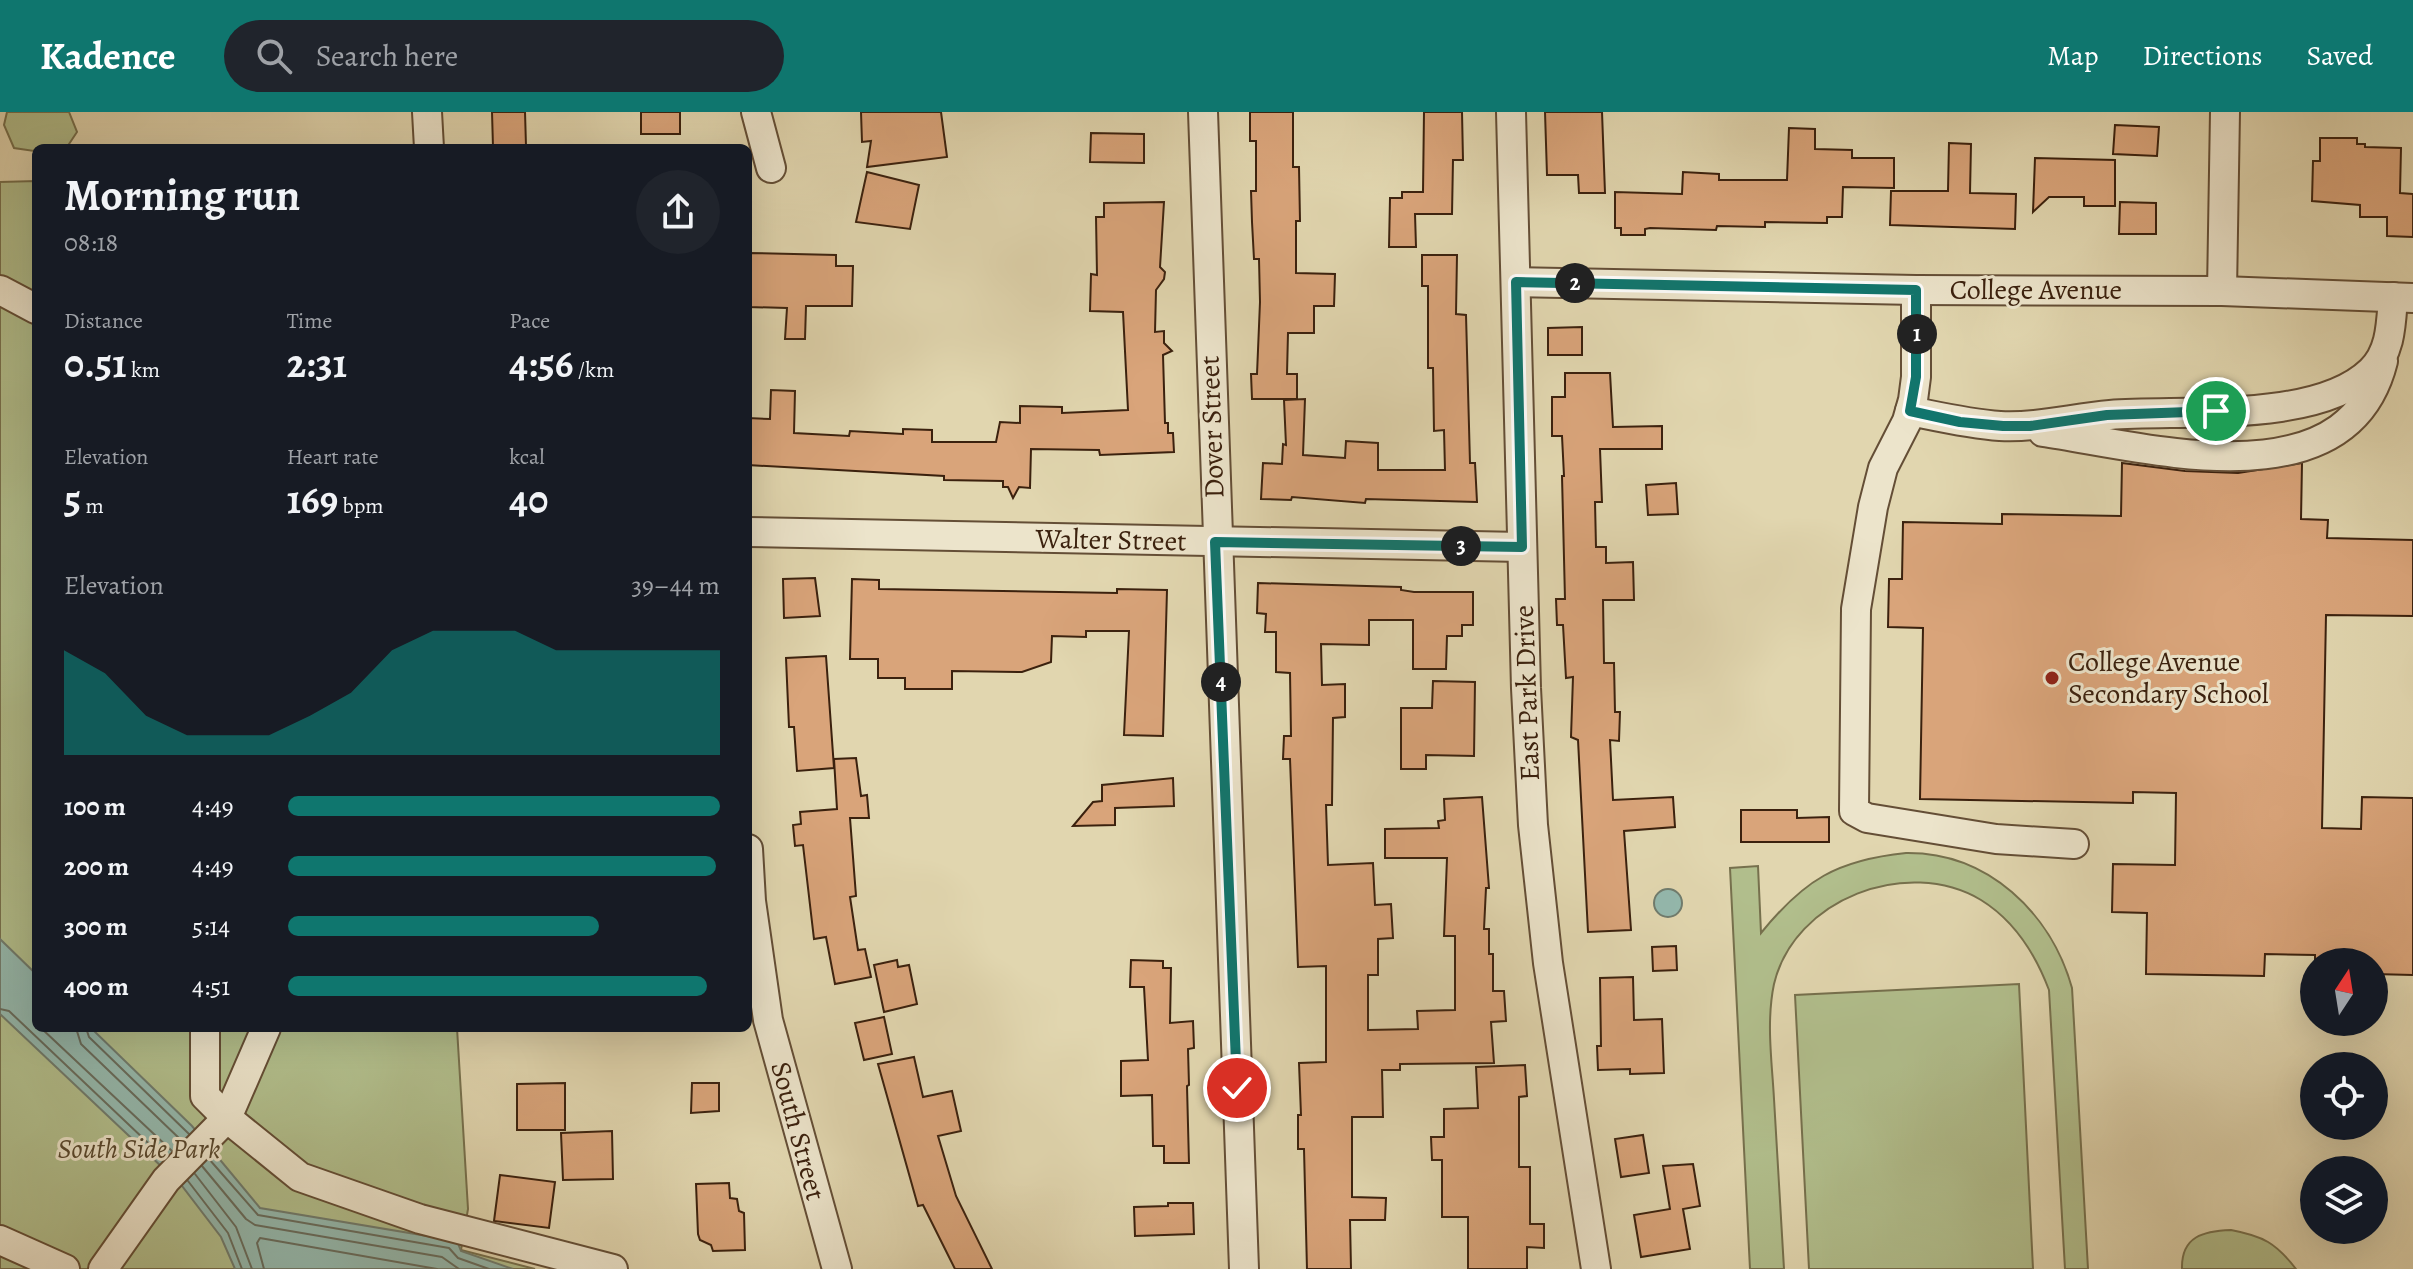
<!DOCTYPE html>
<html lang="en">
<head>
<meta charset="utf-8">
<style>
  body { margin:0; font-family:Alegreya,serif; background:#20242c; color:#f1f3f6; height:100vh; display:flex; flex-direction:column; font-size:30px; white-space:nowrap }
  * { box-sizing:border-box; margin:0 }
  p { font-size:26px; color:#9ea1a6 }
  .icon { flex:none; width:44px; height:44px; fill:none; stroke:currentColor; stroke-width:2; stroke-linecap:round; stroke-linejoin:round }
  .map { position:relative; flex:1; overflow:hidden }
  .details { position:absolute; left:32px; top:32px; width:720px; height:888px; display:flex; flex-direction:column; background:#171b24; border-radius:12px; box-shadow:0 8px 32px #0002 }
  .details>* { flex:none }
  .needle { width:52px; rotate:12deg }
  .controls { position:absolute; left:2300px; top:836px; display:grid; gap:16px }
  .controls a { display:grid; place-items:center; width:88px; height:88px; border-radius:50%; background:#171b24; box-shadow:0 8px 32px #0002; font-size:40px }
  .pin { position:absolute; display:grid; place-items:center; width:68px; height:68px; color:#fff; margin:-34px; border:4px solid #fff; border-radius:50%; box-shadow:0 2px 8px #0007 }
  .km { position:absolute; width:40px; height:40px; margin:-20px; border-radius:50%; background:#222; color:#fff; font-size:22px; line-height:40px; text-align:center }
  .round { display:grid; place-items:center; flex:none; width:84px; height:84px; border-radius:42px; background:#20242c }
  .head { display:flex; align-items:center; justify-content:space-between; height:136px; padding:0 32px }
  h1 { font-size:44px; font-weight:600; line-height:60px }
  .metrics { display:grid; grid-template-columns:repeat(3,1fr); gap:12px; height:136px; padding:8px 32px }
  .metrics div { display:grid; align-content:center }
  .metrics b { font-size:40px; font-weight:600 }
  .metrics small { font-size:22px; font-weight:400 }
  .metrics p { font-size:22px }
  .chart { height:224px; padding:16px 32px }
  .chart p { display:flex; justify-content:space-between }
  .chart svg { width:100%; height:144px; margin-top:8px; fill:#0f766e; opacity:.7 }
  ul { padding:0 32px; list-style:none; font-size:26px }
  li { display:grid; grid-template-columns:128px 96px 1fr; align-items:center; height:60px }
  li i { height:20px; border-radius:10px; background:#0f766e }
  header { display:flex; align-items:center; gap:48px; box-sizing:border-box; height:112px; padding:0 40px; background:#0f766e; color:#fff }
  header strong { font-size:38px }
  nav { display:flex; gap:44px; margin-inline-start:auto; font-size:28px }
  .search { width:560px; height:72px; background:#20242c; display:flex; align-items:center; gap:20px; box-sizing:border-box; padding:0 28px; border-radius:44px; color:#9ea1a6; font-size:30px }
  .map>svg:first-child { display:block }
</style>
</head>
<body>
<header>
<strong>Kadence</strong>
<div class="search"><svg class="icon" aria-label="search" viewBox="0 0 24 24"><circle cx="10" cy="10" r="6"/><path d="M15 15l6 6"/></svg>Search here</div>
<nav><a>Map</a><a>Directions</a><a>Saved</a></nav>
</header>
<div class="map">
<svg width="2413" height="1157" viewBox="0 0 2413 1157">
  <rect width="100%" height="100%" fill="#e1d6af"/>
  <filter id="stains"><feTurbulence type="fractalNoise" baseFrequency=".0025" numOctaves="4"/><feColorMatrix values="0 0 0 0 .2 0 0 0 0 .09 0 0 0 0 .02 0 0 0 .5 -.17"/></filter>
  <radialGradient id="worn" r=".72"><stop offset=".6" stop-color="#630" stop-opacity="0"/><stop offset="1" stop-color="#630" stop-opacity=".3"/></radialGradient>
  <g fill="#b1be8c" stroke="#76704d" stroke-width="2">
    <polygon points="7,0 69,0 77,20 67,35 36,36 34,39 14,36 4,13"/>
    <polygon points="36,69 36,916 457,916 468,1097 461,1138 535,1157 0,1157 0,70"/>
    <path d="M1906,741C1988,740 2051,801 2072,876L2088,1157H2065L2049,878C2035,841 2015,809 1981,788C1907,744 1794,787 1774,872C1766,910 1772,950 1774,987C1777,1044 1781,1100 1784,1157H1750L1730,756L1758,754L1761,821C1804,768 1837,748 1906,741Z"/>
    <polygon points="2019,872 2033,1157 1809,1157 1795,883"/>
    <path d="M2231,1118C2263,1124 2276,1131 2296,1157H2182C2181,1124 2204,1119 2231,1118Z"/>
  </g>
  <g fill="#94b9ae" stroke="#707c6e" stroke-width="2">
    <circle cx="1668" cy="791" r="14"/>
    <polygon points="0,827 36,862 36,916 91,916 192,1014 260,1096 457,1129 461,1139 513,1157 235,1157 221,1125 182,1074 0,902"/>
  </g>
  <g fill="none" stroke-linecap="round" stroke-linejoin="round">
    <g stroke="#686d5e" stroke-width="2">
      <polyline points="0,897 9,899 165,1047"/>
      <polyline points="41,916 172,1039"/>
      <polyline points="76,916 81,932 182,1029"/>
      <polyline points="86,916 89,925 189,1022"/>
      <polyline points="209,1047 258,1103 449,1136 458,1146 489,1157"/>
      <polyline points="202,1054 246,1107 255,1113 442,1145 459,1157"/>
      <polyline points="195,1062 236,1115 252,1157"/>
      <polyline points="188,1069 228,1121 242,1157"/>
      <polyline points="264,1157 257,1131 260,1126 437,1157"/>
    </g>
  </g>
  <g fill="#d9a47a" stroke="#3b210e" stroke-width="2">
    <polygon points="492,0 525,0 526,34 493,35"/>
    <rect x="641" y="0" width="39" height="22"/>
    <polygon points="861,0 941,0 947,45 867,55 871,29 862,30"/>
    <polygon points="1250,0 1293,0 1293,55 1299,55 1300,109 1296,109 1296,161 1335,162 1334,194 1314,194 1314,221 1288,221 1287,262 1297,262 1297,287 1252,287 1251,262 1257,262 1260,190 1259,147 1254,147 1252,110 1251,79 1256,79 1256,29 1250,29"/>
    <polygon points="1424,0 1462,0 1463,48 1453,48 1452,102 1415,102 1416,135 1389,135 1390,86 1402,86 1402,80 1423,80"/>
    <polygon points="1545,0 1602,0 1605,81 1579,81 1578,63 1547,63"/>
    <polygon points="2115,13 2159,15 2157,44 2113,42"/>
    <polygon points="1789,16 1815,17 1815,37 1852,38 1852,46 1894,46 1894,76 1843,75 1842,105 1827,105 1827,111 1765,110 1765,115 1717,114 1716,118 1650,116 1645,117 1645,123 1621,123 1621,116 1615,116 1615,80 1682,82 1683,60 1719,62 1719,68 1787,68"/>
    <polygon points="1091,21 1144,22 1144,51 1090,50"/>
    <polygon points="2320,26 2357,26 2357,32 2365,32 2365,35 2401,36 2400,81 2413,82 2413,125 2387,124 2387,105 2360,105 2360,93 2312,89 2313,49 2320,49"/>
    <polygon points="1949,31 1971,32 1970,81 2016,82 2015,117 1890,113 1891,79 1948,79"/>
    <polygon points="2035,46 2115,48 2115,94 2084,94 2084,85 2049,85 2033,100"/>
    <polygon points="867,60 919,73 910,117 856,110"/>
    <polygon points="1164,90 1160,155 1165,160 1164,167 1156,178 1155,220 1164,219 1164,231 1172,239 1163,243 1165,311 1168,311 1168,321 1173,321 1174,340 1100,343 1099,338 1031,337 1030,376 1019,375 1013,386 1008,375 1003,375 1003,369 944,368 944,364 748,353 748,306 770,307 771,278 795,279 794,321 849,324 850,319 903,322 903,317 932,318 932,330 996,330 1000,310 1020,311 1020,294 1062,295 1062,301 1128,298 1123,200 1090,199 1091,162 1097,163 1096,105 1104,105 1104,91"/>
    <polygon points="2120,90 2156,91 2156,122 2119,122"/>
    <polygon points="748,141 836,143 836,154 853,154 852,194 806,194 805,227 785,227 787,196 748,195"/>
    <polygon points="1422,143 1457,143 1456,202 1466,203 1470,351 1475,351 1477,390 1366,387 1365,391 1292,385 1291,388 1261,387 1263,351 1282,352 1283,332 1286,333 1284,288 1305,287 1303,343 1345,346 1346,329 1378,331 1378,358 1445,358 1444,318 1434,319 1433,256 1428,256 1428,174 1422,174"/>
    <polygon points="1582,215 1582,243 1548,243 1548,216"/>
    <polygon points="1565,261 1610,261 1613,315 1662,314 1662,337 1600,337 1602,390 1595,390 1596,435 1606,435 1606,451 1633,450 1634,488 1603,488 1604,551 1614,551 1615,600 1620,600 1619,629 1610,628 1613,688 1673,685 1675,715 1624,719 1631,818 1588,820 1578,628 1571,625 1573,565 1566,566 1563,513 1557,513 1556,487 1565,487 1562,364 1564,364 1562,324 1552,324 1552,285 1565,285"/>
    <polygon points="2122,351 2185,359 2238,361 2302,351 2301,407 2328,408 2327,426 2413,428 2413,504 2326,503 2322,716 2361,717 2362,685 2413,686 2413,863 2374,862 2374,850 2315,850 2315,843 2265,842 2264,864 2146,862 2147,801 2112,800 2113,752 2175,753 2176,681 2133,680 2133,691 1920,687 1923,516 1888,515 1889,467 1902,467 1903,410 2002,412 2002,402 2121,404"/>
    <polygon points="1676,371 1678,402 1648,403 1646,373"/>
    <polygon points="815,466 820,504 784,506 783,467"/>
    <polygon points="852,467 879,468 879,477 1117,481 1117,477 1167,478 1163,624 1124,623 1129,519 1086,519 1086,525 1052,524 1051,550 1022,560 952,559 952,577 905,577 905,566 878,566 878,547 850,547"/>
    <polygon points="1258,471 1401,475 1401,478 1414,480 1473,480 1473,513 1462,513 1462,524 1447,524 1446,557 1413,557 1413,508 1369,508 1369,533 1321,532 1322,573 1345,572 1345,605 1333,606 1332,693 1326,693 1328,753 1373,751 1375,793 1391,792 1393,826 1378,827 1378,863 1368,863 1368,918 1418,917 1417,899 1455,898 1455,824 1444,824 1447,746 1385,746 1385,717 1439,716 1438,709 1445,708 1444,687 1482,685 1489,776 1486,776 1484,817 1489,817 1489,842 1493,842 1493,879 1504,879 1506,909 1491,910 1494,951 1400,952 1400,958 1382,958 1383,1005 1352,1005 1352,1085 1386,1086 1385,1108 1350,1108 1351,1157 1307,1157 1304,1037 1298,1037 1298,1003 1301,1003 1299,951 1326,950 1326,854 1298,855 1290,647 1283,647 1284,624 1291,624 1290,561 1276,560 1276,520 1265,520 1266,502 1257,501"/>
    <polygon points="826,544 834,656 797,659 794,615 789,615 786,546"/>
    <polygon points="1433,569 1475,570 1474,644 1426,643 1426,657 1401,657 1401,596 1432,596"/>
    <polygon points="856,646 861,684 867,683 869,706 850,706 856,784 850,785 858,838 865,837 871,865 835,872 826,825 814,827 803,733 795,734 793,713 801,712 800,700 837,697 834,647"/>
    <polygon points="1173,666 1174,694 1115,696 1115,713 1073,714 1093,690 1102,689 1102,673"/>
    <polygon points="1741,698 1797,698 1797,706 1829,705 1829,730 1741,730"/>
    <polygon points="1676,834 1677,858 1653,859 1652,835"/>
    <polygon points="897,848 898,855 909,853 917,892 884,900 874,853"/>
    <polygon points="1131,848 1163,849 1163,856 1171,856 1170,911 1193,909 1194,936 1188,937 1189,973 1187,974 1189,1051 1164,1051 1164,1034 1153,1034 1152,983 1121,984 1121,949 1148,948 1144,875 1130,875"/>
    <polygon points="1633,865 1634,908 1662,907 1664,961 1630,962 1630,957 1598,958 1597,934 1601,934 1600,866"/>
    <polygon points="884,905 892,942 864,948 855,911"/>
    <polygon points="914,945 923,985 952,979 961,1019 938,1024 956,1084 992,1157 955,1157 923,1093 918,1094 878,952"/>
    <polygon points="1525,953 1527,984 1519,985 1519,1055 1530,1055 1530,1112 1544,1112 1544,1136 1527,1135 1527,1157 1468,1157 1468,1105 1442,1105 1442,1048 1432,1048 1431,1025 1444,1025 1444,997 1478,996 1476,955"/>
    <polygon points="565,971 565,1018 517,1018 517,972"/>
    <polygon points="692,971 719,971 719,999 691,1001"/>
    <polygon points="612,1019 613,1067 563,1068 561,1021"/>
    <polygon points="1643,1023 1649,1061 1621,1065 1615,1027"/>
    <polygon points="1693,1052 1700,1094 1683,1097 1690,1137 1641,1145 1634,1103 1670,1097 1663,1054"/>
    <polygon points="500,1063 555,1070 549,1116 494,1109"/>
    <polygon points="729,1071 730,1086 737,1087 739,1099 744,1101 745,1138 713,1139 711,1133 700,1128 698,1122 696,1072"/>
    <polygon points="1168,1091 1193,1091 1194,1122 1135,1124 1134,1095 1168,1094"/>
  </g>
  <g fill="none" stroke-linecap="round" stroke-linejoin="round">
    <defs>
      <g id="minor">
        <polyline points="427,0 429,36"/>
        <polyline points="756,0 771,56"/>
        <polyline points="1203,0 1244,1157"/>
        <polyline points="1511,0 1526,576 1533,713 1548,851 1596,1157"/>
        <polyline points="1516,170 1916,178 2222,179 2413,186"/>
        <polyline points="0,178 36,197"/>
        <polyline points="1916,178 1916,265 1913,288 1907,309 1883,356 1873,395 1856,497 1854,699 1867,706 1996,727 2074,732"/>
        <polyline points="2222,179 2225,0"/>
        <path d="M1910,299C1940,305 1970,312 2000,314C2037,316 2073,306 2110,303C2181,297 2316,312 2371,259C2391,240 2391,212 2393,185"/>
        <path d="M2043,320C2147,335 2347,393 2383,249"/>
        <polyline points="748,420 1522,435"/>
        <polyline points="748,737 751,789 768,908 837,1157"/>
        <polyline points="205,916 205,984 227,1006 300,1065 420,1107 613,1157"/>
        <polyline points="0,1128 65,1157"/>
        <polyline points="103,1157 166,1068 227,1006 266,916"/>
      </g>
    </defs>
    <use href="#minor" stroke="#644e36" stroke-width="32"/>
    <use href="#minor" stroke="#ece4cb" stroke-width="28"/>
  </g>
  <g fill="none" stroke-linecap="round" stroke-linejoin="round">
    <defs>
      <polyline id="route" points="1237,976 1215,430 1522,435 1516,170 1916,178 1916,265 1910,299 1960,310 2003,314 2030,314 2107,303 2216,299"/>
    </defs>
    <use href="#route" stroke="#fff" stroke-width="16"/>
    <use href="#route" stroke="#0f766e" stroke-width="10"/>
  </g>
  <circle fill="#8f2418" stroke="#ece4cb" stroke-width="3" cx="2052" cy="566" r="8"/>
  <g text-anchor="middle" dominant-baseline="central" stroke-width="6" stroke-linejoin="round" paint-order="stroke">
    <g font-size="28" fill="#3b210e" stroke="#ece4cb">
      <text x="2036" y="178">College Avenue</text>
      <text transform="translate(1212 315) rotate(-92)">Dover Street</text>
      <text transform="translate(1111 428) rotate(1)">Walter Street</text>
      <text transform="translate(1527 581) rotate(-92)">East Park Drive</text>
      <text transform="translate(798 1019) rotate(75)">South Street</text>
    </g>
    <g font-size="28" fill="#3b210e" stroke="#ece4cb" text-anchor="start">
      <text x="2068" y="550">College Avenue<tspan x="2068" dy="32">Secondary School</tspan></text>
    </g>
    <g font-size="28" font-style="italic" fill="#58482e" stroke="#ece4cb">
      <text x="139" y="1037">South Side Park</text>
    </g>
  </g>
  <rect width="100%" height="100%" filter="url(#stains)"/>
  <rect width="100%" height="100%" fill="url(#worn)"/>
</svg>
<div class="controls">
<a><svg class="needle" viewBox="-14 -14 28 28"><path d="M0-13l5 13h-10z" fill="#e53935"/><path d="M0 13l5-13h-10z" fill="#9ea1a6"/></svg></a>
<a><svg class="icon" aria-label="locate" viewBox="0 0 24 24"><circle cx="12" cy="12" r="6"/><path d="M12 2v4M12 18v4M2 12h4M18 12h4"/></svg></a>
<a><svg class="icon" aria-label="layers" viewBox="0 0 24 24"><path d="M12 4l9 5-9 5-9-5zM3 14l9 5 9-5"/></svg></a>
</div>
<div class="pin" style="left:2216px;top:299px;background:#1e9e55"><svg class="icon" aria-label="arrive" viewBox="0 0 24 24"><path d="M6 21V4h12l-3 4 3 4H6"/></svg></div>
<div class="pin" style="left:1237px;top:976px;background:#d93025"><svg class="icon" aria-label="check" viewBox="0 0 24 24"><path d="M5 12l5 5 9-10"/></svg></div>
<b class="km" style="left:1917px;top:222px">1</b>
<b class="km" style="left:1575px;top:171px">2</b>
<b class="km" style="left:1461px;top:434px">3</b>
<b class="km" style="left:1221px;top:570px">4</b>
<section class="details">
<div class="head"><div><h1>Morning run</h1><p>08:18</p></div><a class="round"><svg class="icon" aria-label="share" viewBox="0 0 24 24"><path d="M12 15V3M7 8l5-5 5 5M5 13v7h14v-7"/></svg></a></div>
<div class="metrics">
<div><p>Distance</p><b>0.51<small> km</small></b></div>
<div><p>Time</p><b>2:31</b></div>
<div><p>Pace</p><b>4:56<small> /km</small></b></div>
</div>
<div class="metrics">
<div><p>Elevation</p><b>5<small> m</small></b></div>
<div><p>Heart rate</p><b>169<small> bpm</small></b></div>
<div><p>kcal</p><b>40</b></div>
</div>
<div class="chart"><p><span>Elevation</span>39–44 m</p>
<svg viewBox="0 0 160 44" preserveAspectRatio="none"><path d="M0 44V12L10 19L20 32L30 38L40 38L50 38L60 32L70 25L80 12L90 6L100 6L110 6L120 12L130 12L140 12L150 12L160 12V44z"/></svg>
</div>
<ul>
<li><b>100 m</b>4:49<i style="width:100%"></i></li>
<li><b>200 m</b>4:49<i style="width:99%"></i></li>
<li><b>300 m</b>5:14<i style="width:72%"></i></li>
<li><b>400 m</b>4:51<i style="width:97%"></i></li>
</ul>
</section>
</div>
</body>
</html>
